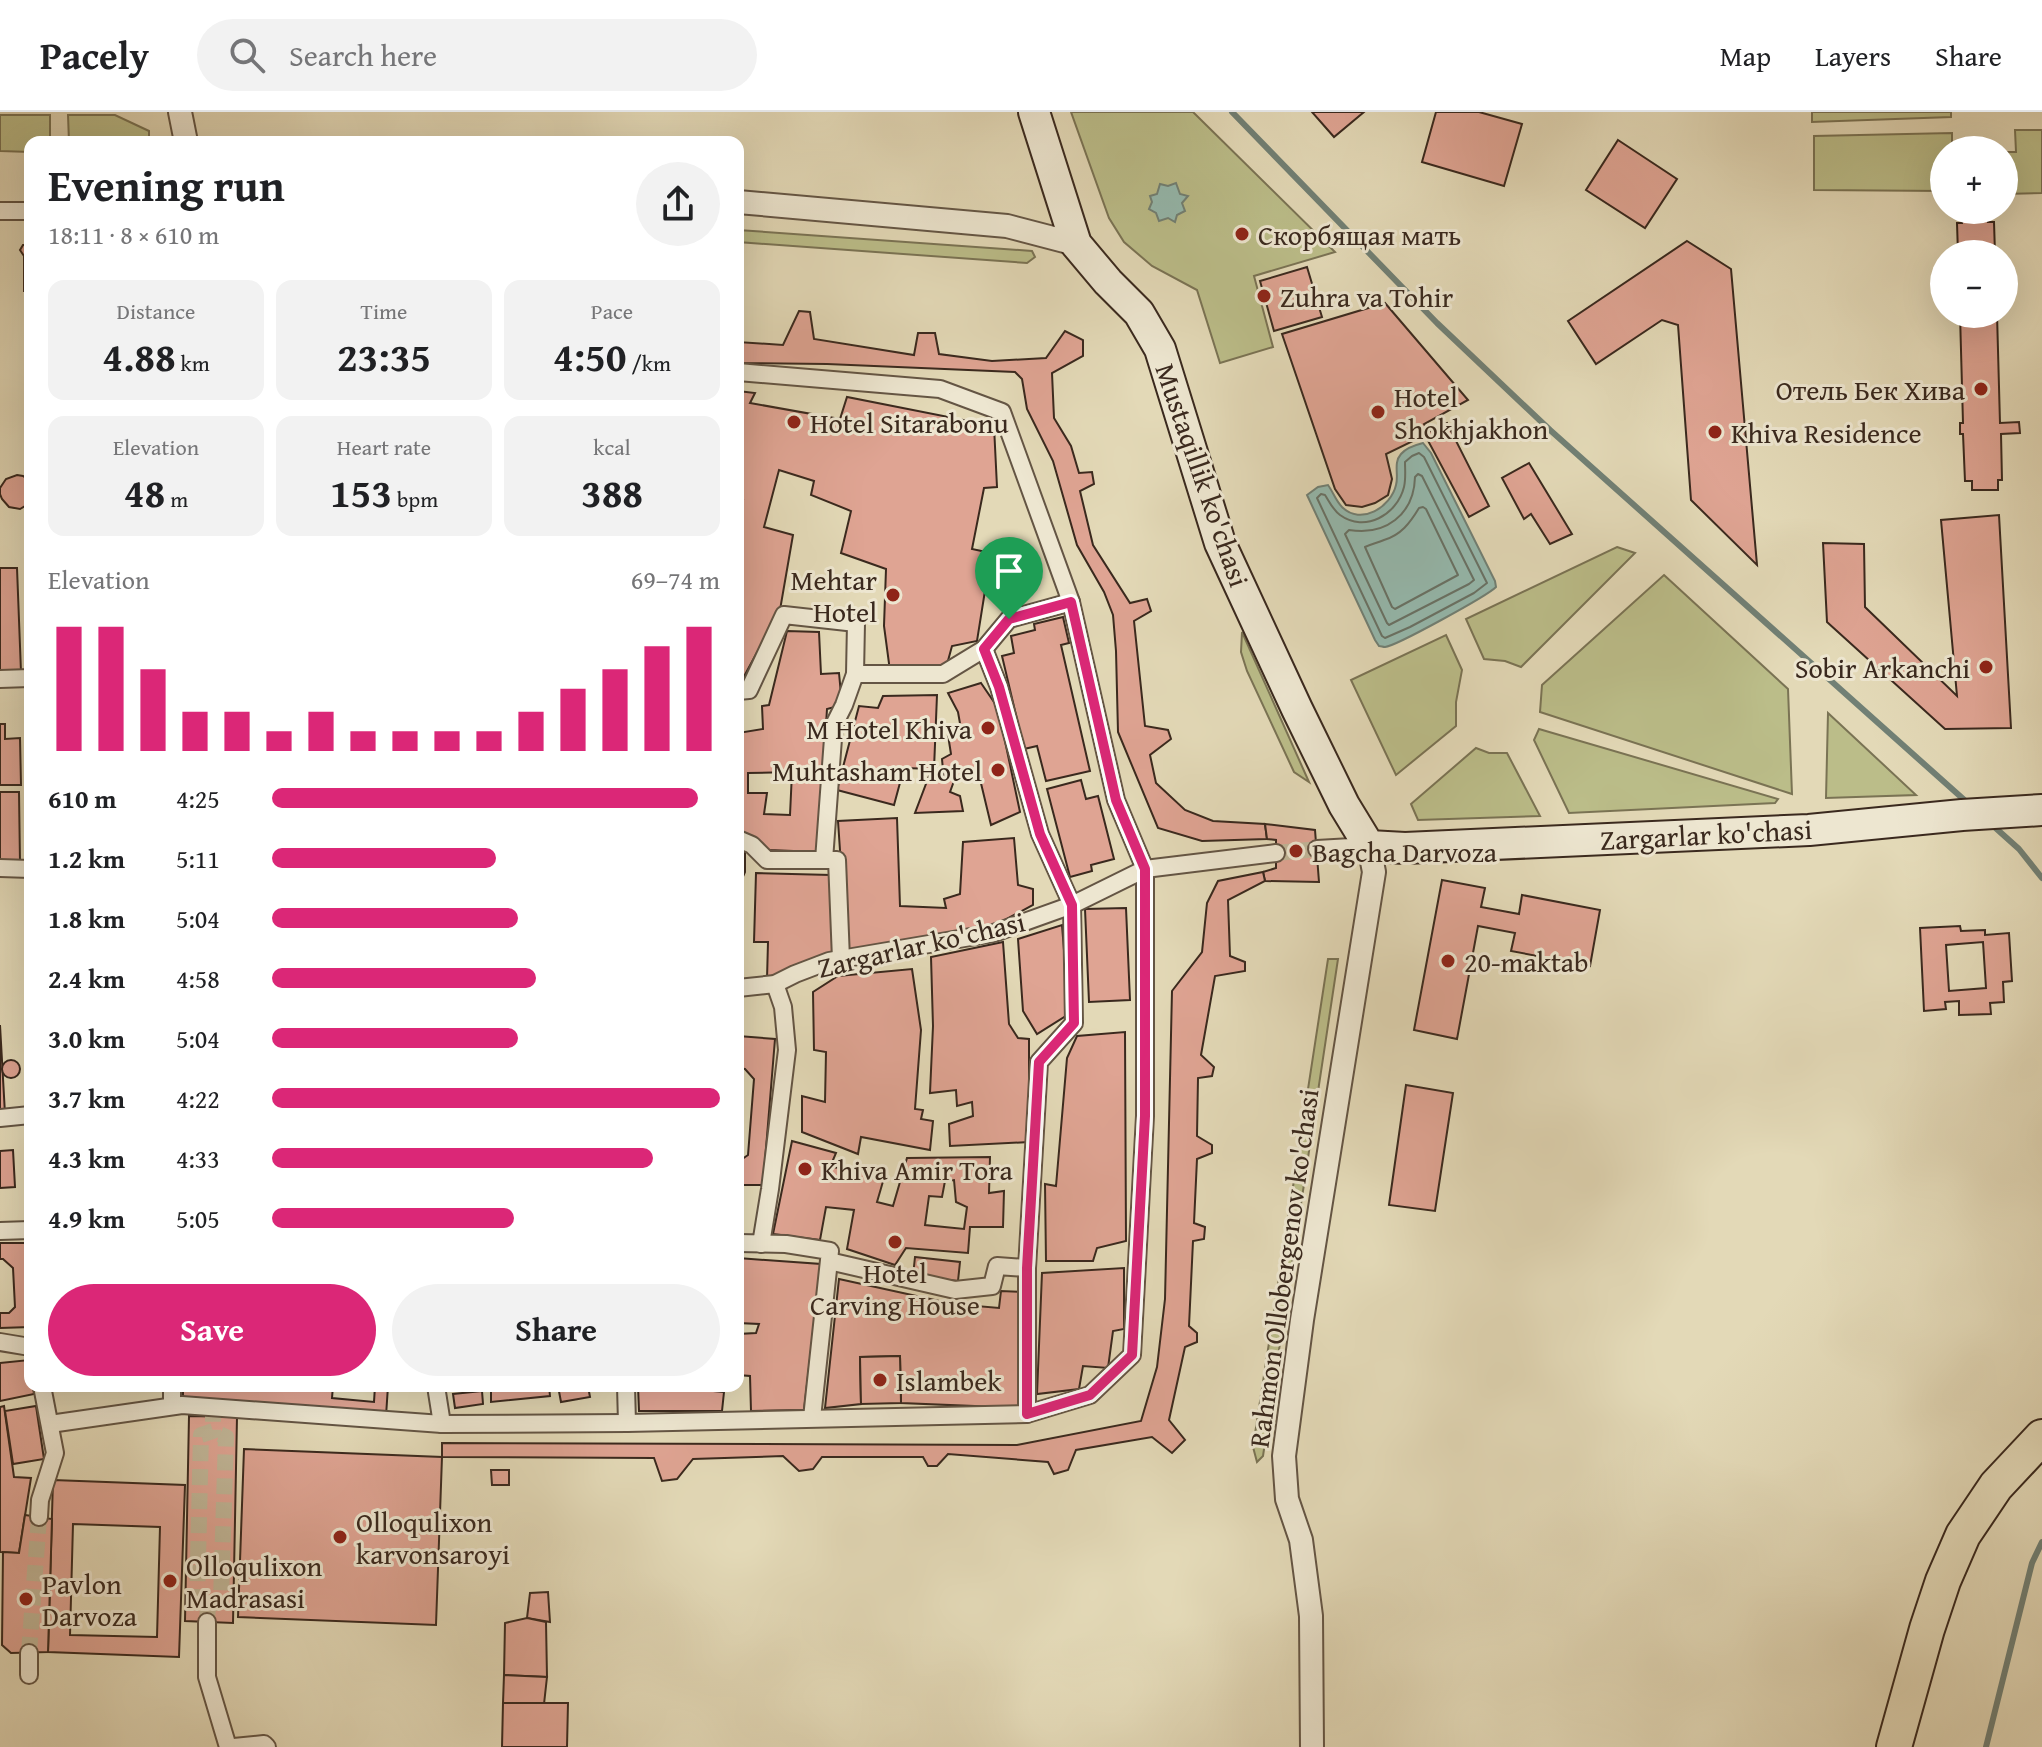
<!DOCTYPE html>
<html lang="en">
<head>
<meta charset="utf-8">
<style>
  body { margin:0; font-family:"Gentium Book Plus",serif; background:#f2f2f2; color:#202124; height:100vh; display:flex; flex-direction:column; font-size:30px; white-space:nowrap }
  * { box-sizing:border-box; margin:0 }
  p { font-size:26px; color:#757577 }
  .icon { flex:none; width:44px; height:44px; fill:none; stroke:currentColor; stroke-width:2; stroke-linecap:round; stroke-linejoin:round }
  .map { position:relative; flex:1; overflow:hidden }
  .details { position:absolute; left:24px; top:24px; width:720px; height:1256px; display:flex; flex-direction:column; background:#fff; border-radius:16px; box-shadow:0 8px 32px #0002 }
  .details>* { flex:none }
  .tools { position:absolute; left:1930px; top:24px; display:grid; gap:16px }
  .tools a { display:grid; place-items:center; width:88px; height:88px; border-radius:50%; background:#fff; box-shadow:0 8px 32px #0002; font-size:40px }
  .pin { position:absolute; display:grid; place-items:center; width:68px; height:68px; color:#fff; margin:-82px -34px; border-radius:50% 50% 50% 0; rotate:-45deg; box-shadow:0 0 8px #0007 }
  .pin .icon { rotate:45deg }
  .round { display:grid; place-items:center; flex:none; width:84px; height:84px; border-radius:42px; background:#f2f2f2 }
  .head { display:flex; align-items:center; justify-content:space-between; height:136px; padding:0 24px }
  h1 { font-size:44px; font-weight:700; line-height:60px }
  .figures { display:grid; grid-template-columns:repeat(3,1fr); gap:12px; height:136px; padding:8px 24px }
  .figures div { display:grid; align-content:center; border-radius:16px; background:#f2f2f2; text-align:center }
  .figures b { font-size:40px; font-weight:700 }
  .figures small { font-size:22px; font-weight:400 }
  .figures p { font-size:22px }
  .chart { height:224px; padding:16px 24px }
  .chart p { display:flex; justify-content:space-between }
  .chart svg { width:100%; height:144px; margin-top:8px; stroke:#db2777; stroke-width:6 }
  .button { display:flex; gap:16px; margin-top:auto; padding:16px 24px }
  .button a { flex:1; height:92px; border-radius:48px; background:#db2777; color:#fff; font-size:32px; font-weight:700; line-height:92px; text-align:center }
  .button a+a { background:#f2f2f2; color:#202124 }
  ul { padding:0 24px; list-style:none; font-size:26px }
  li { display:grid; grid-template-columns:128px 96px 1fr; align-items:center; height:60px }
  li i { height:20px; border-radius:10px; background:#db2777 }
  header { display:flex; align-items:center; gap:48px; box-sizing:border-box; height:112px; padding:0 40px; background:#fff; border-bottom:2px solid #e0e0e0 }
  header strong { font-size:38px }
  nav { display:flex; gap:44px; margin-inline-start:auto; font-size:28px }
  .search { width:560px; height:72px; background:#f2f2f2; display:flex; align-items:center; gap:20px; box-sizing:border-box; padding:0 28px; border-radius:44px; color:#757577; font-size:30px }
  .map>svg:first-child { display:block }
</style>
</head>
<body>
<header>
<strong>Pacely</strong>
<div class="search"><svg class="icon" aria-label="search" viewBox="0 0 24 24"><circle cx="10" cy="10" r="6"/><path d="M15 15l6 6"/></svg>Search here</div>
<nav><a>Map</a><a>Layers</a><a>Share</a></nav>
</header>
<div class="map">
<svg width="2042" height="1635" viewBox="0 0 2042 1635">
  <rect width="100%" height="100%" fill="#e3d9b7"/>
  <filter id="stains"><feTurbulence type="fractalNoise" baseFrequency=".0025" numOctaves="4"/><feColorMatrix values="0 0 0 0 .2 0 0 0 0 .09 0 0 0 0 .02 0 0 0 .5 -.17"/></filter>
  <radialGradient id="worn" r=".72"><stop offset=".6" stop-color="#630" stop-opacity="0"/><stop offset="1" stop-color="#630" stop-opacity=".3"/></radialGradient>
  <g fill="#bbbd89" stroke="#7a7354" stroke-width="2">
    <polygon points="1071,0 1193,0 1335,140 1254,164 1273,235 1220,251 1197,178 1152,154 1124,130 1109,106"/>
    <polygon points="1812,0 1951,0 1951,5 1812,10"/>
    <polygon points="0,3 50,3 50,30 30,30 30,40 0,39"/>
    <polygon points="68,3 115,3 149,19 149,30 69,30"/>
    <polygon points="2015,18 2042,18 2042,81 2004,82 2004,40 2016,40"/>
    <polygon points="1952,21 1952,38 1944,38 1944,79 1814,78 1814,24"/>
    <polygon points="738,118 1032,139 1035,145 1027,151 738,130"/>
    <polygon points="1617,435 1635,441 1521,555 1505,549 1484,547 1466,507"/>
    <polygon points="1664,463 1788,577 1792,682 1540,600 1542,573"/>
    <polygon points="1242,520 1309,670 1294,660 1247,559 1241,540"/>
    <polygon points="1446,523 1462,558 1456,590 1456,614 1396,663 1351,568"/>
    <polygon points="1828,601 1916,683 1826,686"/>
    <polygon points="1539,617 1778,687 1775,691 1569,701 1534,628"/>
    <polygon points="1476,636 1489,641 1507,641 1540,704 1418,708 1411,692"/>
    <polygon points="1328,847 1338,847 1263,1344 1257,1350 1253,1335"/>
  </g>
  <g fill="#95baaf" stroke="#718075" stroke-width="2">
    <polygon points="1176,71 1180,82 1188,84 1182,91 1185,99 1177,103 1175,110 1168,106 1159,109 1156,101 1149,97 1152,90 1150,84 1157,82 1160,72 1168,74"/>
    <path d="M1423,331L1431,341L1495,469L1496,475C1487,484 1396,534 1385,535C1383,535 1381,534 1379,534L1375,528L1307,383L1318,375L1328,373C1333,380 1336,389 1342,395C1361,414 1391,395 1396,373C1399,363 1393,351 1401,342C1406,336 1415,333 1423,331Z"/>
  </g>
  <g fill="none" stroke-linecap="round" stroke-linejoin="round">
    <g stroke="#687266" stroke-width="2">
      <path d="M1419,341L1424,345L1487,471L1474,481L1410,515L1385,526L1382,524L1317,386L1321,382L1325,383C1329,389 1333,398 1340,403C1365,421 1397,403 1404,375C1406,367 1405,358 1405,350L1412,344Z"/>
      <path d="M1418,362L1422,364L1474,468L1469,472L1389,513L1387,511L1345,422L1349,418C1385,424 1414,403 1415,365Z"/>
      <path d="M1423,395L1426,397L1458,463L1395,497L1392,495L1365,435C1371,432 1377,431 1384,428C1401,423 1410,411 1419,396Z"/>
    </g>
    <g stroke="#718075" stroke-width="6">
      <polyline points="1232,0 1437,211 1550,318 1970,693"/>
      <polyline points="1990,711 2019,737 2042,766"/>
      <polyline points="1986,1635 2032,1451 2042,1430"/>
    </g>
  </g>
  <g fill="#dfa493" stroke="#3a291e" stroke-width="2" fill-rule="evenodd">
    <polygon points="1312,0 1364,0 1334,25"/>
    <polygon points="1436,0 1479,0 1522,12 1504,74 1422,50"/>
    <polygon points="1618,28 1677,67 1645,116 1586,78"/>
    <polygon points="1988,101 1988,110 1994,110 1995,142 1958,142 1957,111 1962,111 1962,102"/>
    <polygon points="1687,129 1731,157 1757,453 1691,388 1678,213 1662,208 1596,252 1568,209"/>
    <polygon points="23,133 30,133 30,179 24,179 24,144 20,138"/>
    <polygon points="1307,155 1322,205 1274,219 1260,169"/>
    <polygon points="1385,191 1468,288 1424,312 1429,320 1447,311 1489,394 1469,405 1425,323 1386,342 1392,367 1388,383 1375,391 1362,395 1346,393 1335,377 1282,222"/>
    <polygon points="799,199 810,200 814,227 914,243 918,221 935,221 939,242 992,249 1046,246 1065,219 1083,228 1083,244 1052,261 1054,306 1071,334 1079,361 1092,360 1094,372 1080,379 1093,433 1130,491 1147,487 1151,499 1134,509 1145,614 1168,618 1171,627 1150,643 1156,671 1185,698 1213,709 1265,712 1267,727 1202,729 1158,716 1118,620 1116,539 1113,503 1104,480 1077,433 1053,349 1027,297 1022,267 1015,260 827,252 738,251 738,230 783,233"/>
    <polygon points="1960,202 1997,202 2000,311 2019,310 2020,321 2001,322 2002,368 1998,368 1998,378 1972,378 1972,369 1965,369 1963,322 1960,322 1960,311 1963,311"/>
    <polygon points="738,279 755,281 750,291 840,307 847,285 994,314 997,375 984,376 972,437 991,441 977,529 952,534 946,556 890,559 884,514 886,457 841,441 851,399 811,383 814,369 779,358 764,415 793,423 780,498 741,570 738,571 738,402 743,388 738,385"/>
    <polygon points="1529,351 1572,422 1550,432 1531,402 1524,407 1502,366"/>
    <polygon points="17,363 23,364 30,369 30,391 20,397 9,395 2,387 0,382 0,376 6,367"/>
    <polygon points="1999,403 2011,616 1945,617 1827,510 1823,431 1864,432 1865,495 1957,584 1941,408"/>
    <polygon points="0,456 17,456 21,560 0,561"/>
    <polygon points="1063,505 1069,531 1061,533 1090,659 1046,669 1037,634 1024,637 1002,544 1014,541 1011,524 1035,518 1034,512"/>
    <path d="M787,519L819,520L821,562L839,561L842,593L827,597L818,740L769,738L738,721V621L763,617L762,594L769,593ZM792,660L790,703L764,702L767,681H748V661Z"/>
    <polygon points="981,571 998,596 1020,700 991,713 979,663 954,669 950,680 960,684 963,699 915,701 929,664 944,669 942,647 951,642 948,623 961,617 958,600 948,581"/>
    <polygon points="937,583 934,657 904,656 894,693 837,678 859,594 878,596 883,584"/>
    <polygon points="0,612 5,612 5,627 20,626 21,673 0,673"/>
    <polygon points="1081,668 1086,687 1098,684 1114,747 1091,753 1092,759 1070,765 1047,677"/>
    <polygon points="0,680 19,680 20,750 0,750"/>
    <polygon points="897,706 900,794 946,796 944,787 960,782 963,730 1014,726 1018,773 1033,777 1033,793 984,819 847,841 838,709"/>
    <polygon points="1265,712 1315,718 1319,770 1265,769 1263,760 1276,756 1276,728 1267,727"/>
    <polygon points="738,736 745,736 745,760 738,776"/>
    <polygon points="1263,760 1265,769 1228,788 1230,844 1245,850 1245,859 1215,864 1201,943 1214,955 1212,964 1198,966 1197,1024 1212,1033 1212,1041 1197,1047 1194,1111 1205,1115 1204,1127 1193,1129 1189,1214 1197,1221 1197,1230 1185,1235 1169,1308 1185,1328 1172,1341 1152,1325 1076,1338 1068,1358 1054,1362 1048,1350 948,1342 937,1354 928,1354 923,1345 822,1345 813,1357 799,1359 783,1344 693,1347 677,1367 662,1369 654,1346 442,1345 442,1331 1017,1333 1141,1309 1157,1255 1165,1187 1172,879 1202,840 1207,791 1218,769"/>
    <polygon points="756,761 831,763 834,840 767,867 768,830 754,830"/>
    <polygon points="1442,768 1485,776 1481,795 1519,802 1522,783 1600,798 1590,854 1511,839 1515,821 1478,814 1457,927 1414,918"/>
    <polygon points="1126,796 1130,888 1089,890 1085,797"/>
    <polygon points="1062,813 1069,902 1037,922 1023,899 1018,827"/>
    <path d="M1960,814L1961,819L1985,818V823L2009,821L2012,869L2003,870L2004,890L1990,891L1991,902L1959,903V889L1945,890L1946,897L1924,899L1920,816ZM1983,830L1986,876L1949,879L1946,833Z"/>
    <polygon points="1003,830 1009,912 1018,926 1029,927 1029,1030 950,1034 949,1012 973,1004 972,990 957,994 956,978 930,981 933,914 931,845"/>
    <polygon points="912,857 921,918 915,997 923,998 921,1007 933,1009 930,1038 861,1025 858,1042 802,1020 802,984 825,990 826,940 814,938 813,880 838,864"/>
    <polygon points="0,913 5,1002 0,1003"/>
    <polygon points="1125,920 1126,1129 1097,1136 1093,1149 1046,1149 1045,1072 1056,1074 1067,946 1077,924"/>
    <polygon points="738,924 775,927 763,1073 738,1073 738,1050 748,1043 754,967 745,957 738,956"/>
    <circle cx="11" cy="957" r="9"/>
    <polygon points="1406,973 1453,981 1435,1099 1389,1093"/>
    <path d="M792,1029L836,1041L830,1055L855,1057L884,1066L877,1090L893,1094L907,1046L990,1045L989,1081L1004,1079L1003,1115H970L968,1141L906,1136L895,1153L847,1137L854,1098L826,1095L820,1128L773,1122ZM954,1068L956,1090L967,1095L964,1117L925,1113L929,1084L942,1085L945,1069Z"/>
    <polygon points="13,1038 15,1075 0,1076 0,1039"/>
    <polygon points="0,1131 30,1131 30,1215 0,1216 0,1201 9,1201 15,1195 13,1156 3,1147 0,1147"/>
    <polygon points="915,1145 960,1150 958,1169 913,1164"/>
    <polygon points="738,1146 821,1152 804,1298 751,1299 750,1264 738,1263 738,1222 756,1221 759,1212 738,1211"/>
    <polygon points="1124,1156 1124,1217 1113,1219 1108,1256 1083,1254 1079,1277 1037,1282 1042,1161"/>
    <polygon points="839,1167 953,1192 999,1196 1001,1179 1022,1180 1021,1296 901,1291 900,1244 860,1245 861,1292 825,1296"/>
    <polygon points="900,1244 901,1291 861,1292 860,1245"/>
    <polygon points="29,1248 30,1274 33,1274 34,1282 0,1289 0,1251"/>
    <polygon points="183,1274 222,1274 267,1277 267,1274 333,1274 332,1286 374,1290 375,1274 388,1274 386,1304 183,1286"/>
    <polygon points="491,1274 549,1274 550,1284 491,1290"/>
    <polygon points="558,1274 588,1274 590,1285 561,1290"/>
    <polygon points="638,1274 714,1274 714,1279 724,1280 722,1299 639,1299"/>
    <polygon points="482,1279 483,1292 455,1296 453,1282"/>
    <polygon points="4,1294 14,1365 31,1366 19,1441 0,1440 0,1295"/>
    <polygon points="36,1294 44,1347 13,1352 5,1299"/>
    <polygon points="189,1304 237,1305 233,1511 185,1509"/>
    <polygon points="244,1337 442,1345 436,1513 238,1505"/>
    <polygon points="491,1358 509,1358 509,1373 492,1373"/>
    <path d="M53,1368L185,1373L179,1545L48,1540ZM73,1412L160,1415L157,1525L70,1523Z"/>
    <polygon points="25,1403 52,1407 48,1540 11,1541 2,1533 3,1440 19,1441"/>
    <polygon points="548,1480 550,1510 527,1506 530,1481"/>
    <polygon points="527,1506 546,1510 547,1565 504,1563 505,1511"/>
    <polygon points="504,1563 547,1565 544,1592 503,1591"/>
    <polygon points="503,1591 568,1591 567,1635 502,1635"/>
  </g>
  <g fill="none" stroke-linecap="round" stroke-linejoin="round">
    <g stroke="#c1b698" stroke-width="16" stroke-dasharray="16 8" stroke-linecap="butt">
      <polyline points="1276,741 1317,737"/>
      <polyline points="208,1494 221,1488 226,1325 213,1319"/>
      <polyline points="207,1510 208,1494 197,1489 201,1323 213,1319 213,1304"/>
      <polyline points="29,1541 39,1405"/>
    </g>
    <defs>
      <g id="pedestrian">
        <polyline points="0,99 30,99"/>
        <polyline points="984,537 999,575 1040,722 1072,793 1074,911 1039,950 1027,1156 1027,1302"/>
        <polyline points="855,562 943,562 984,537 1009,507 1071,490"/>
        <polyline points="0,567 30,566"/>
        <polyline points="738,579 749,578 784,503 856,511 855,562 844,593 834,613 824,748"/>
        <polyline points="738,727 752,733 767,748 837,748 841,847"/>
        <polyline points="1317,737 1369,734"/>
        <polyline points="0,756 30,757"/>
        <polyline points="738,876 775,872 795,862 829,849 994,821 1072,793 1145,757 1276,741"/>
        <polyline points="0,1006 30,1003"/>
        <polyline points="0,1119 30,1118"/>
        <polyline points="738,1131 786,1132 830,1139 812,1306"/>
        <polyline points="761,1132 770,1077 787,938 783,895 775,872"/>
        <polyline points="829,1149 955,1178 992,1174 997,1154 1027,1156"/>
        <polyline points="0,1230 30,1235"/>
        <polyline points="436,1274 442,1312"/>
        <polyline points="626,1274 627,1311"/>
        <polyline points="172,1294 172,1274"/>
        <polyline points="50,1312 182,1293 442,1312 627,1311 1027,1302 1090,1283 1132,1243 1145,1004 1145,757 1116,688 1071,490 1002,300 940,277 738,260"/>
        <polyline points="39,1405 40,1388 55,1341 42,1274"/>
        <polyline points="207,1510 207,1565 228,1635"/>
        <polyline points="29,1541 29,1563"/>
        <polyline points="234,1635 264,1632 267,1635"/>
      </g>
      <g id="minor">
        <polyline points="180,0 186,30"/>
        <polyline points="738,90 1007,114 1076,132"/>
        <polyline points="1312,1635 1311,1504 1301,1428 1287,1387 1284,1344 1302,1208 1374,760 1369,734"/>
      </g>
      <polyline id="secondary" points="1034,0 1076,132 1108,170 1139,201 1160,237 1220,431 1297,597 1344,693 1369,734 1405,736 1809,718 1962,703 2042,698"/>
      <polyline id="primary" points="1894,1635 1927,1517 1943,1469 1963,1423 1996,1374 2042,1325"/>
    </defs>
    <use href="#pedestrian" stroke="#645544" stroke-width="20"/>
    <use href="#minor" stroke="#645544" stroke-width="26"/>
    <use href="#secondary" stroke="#3a291e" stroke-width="34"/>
    <use href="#primary" stroke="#3a291e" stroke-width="38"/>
    <use href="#pedestrian" stroke="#ede6d0" stroke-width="16"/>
    <use href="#minor" stroke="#ede6d0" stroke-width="22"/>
    <use href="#secondary" stroke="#ede6d0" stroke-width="30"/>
    <use href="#primary" stroke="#e3d9b7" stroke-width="34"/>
  </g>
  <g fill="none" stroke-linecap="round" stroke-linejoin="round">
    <defs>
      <polygon id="route" points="1071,490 1116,688 1145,757 1145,1004 1132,1243 1090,1283 1027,1302 1027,1156 1039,950 1074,911 1072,793 1040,722 999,575 984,537 1009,507"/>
    </defs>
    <use href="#route" stroke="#fff" stroke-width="16"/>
    <use href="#route" stroke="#db2777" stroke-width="10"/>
  </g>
  <g fill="#8f2418" stroke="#ede6d0" stroke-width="3">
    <circle cx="1242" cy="122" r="8"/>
    <circle cx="1264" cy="184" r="8"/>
    <circle cx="1981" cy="277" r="8"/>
    <circle cx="1378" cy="300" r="8"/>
    <circle cx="794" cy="310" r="8"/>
    <circle cx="1715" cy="320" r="8"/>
    <circle cx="893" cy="483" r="8"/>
    <circle cx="1986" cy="555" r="8"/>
    <circle cx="988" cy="616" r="8"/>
    <circle cx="998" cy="658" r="8"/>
    <circle cx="1296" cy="739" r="8"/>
    <circle cx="1448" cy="849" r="8"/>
    <circle cx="805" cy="1057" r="8"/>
    <circle cx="895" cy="1130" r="8"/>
    <circle cx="880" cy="1268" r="8"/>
    <circle cx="340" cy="1425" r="8"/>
    <circle cx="170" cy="1469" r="8"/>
    <circle cx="26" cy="1487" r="8"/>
  </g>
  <g text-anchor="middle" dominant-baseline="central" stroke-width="6" stroke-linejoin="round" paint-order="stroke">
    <g font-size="28" fill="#3a291e" stroke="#ede6d0" text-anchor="start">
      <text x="1258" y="122">Скорбящая мать</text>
      <text x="1280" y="184">Zuhra va Tohir</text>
      <text x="1965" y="277" text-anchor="end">Отель Бек Хива</text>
      <text x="1394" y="284">Hotel<tspan x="1394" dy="32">Shokhjakhon</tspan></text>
      <text x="810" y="310">Hotel Sitarabonu</text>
      <text x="1731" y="320">Khiva Residence</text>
      <text x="877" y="467" text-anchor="end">Mehtar<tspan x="877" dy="32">Hotel</tspan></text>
      <text x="1970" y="555" text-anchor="end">Sobir Arkanchi</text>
      <text x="972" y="616" text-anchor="end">M Hotel Khiva</text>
      <text x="982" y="658" text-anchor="end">Muhtasham Hotel</text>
      <text x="1312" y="739">Bagcha Darvoza</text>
      <text x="1464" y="849">20-maktab</text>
      <text x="821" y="1057">Khiva Amir Tora</text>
      <text x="895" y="1160" text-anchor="middle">Hotel<tspan x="895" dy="32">Carving House</tspan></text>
      <text x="896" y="1268">Islambek</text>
      <text x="356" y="1409">Olloqulixon<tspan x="356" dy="32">karvonsaroyi</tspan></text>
      <text x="186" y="1453">Olloqulixon<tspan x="186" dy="32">Madrasasi</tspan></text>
      <text x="42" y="1471">Pavlon<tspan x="42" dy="32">Darvoza</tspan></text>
    </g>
    <g font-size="28" fill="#3a291e" stroke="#ede6d0">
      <text transform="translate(1203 363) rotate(71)">Mustaqillik ko'chasi</text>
      <text transform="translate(1706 722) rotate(-3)">Zargarlar ko'chasi</text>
      <text transform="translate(921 832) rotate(-13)">Zargarlar ko'chasi</text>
      <text transform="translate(1283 1156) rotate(-82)">Rahmon Ollobergenov ko'chasi</text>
    </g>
  </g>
  <rect width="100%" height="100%" filter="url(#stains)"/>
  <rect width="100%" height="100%" fill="url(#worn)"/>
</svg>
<div class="tools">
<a>+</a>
<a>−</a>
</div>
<div class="pin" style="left:1009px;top:507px;background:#1e9e55"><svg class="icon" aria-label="arrive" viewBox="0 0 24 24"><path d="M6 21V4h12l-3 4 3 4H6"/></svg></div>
<section class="details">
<div class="head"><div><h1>Evening run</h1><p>18:11 · 8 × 610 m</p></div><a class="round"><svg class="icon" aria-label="share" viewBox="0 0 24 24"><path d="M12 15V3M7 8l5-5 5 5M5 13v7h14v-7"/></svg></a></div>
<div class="figures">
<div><p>Distance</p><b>4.88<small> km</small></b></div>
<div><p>Time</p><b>23:35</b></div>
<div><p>Pace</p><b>4:50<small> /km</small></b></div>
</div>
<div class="figures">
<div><p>Elevation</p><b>48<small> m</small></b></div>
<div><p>Heart rate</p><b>153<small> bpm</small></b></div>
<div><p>kcal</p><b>388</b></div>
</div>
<div class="chart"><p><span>Elevation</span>69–74 m</p>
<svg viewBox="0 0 160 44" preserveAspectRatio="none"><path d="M5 44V6M15 44V6M25 44V19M35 44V32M45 44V32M55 44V38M65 44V32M75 44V38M85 44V38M95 44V38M105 44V38M115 44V32M125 44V25M135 44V19M145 44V12M155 44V6"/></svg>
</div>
<ul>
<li><b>610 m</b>4:25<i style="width:95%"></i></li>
<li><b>1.2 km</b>5:11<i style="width:50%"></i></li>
<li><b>1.8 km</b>5:04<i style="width:55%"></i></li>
<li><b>2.4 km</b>4:58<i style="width:59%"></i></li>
<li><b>3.0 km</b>5:04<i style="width:55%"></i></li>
<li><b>3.7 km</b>4:22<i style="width:100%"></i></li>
<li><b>4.3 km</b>4:33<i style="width:85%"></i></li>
<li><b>4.9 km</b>5:05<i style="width:54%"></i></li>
</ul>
<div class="button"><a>Save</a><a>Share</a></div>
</section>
</div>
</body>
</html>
